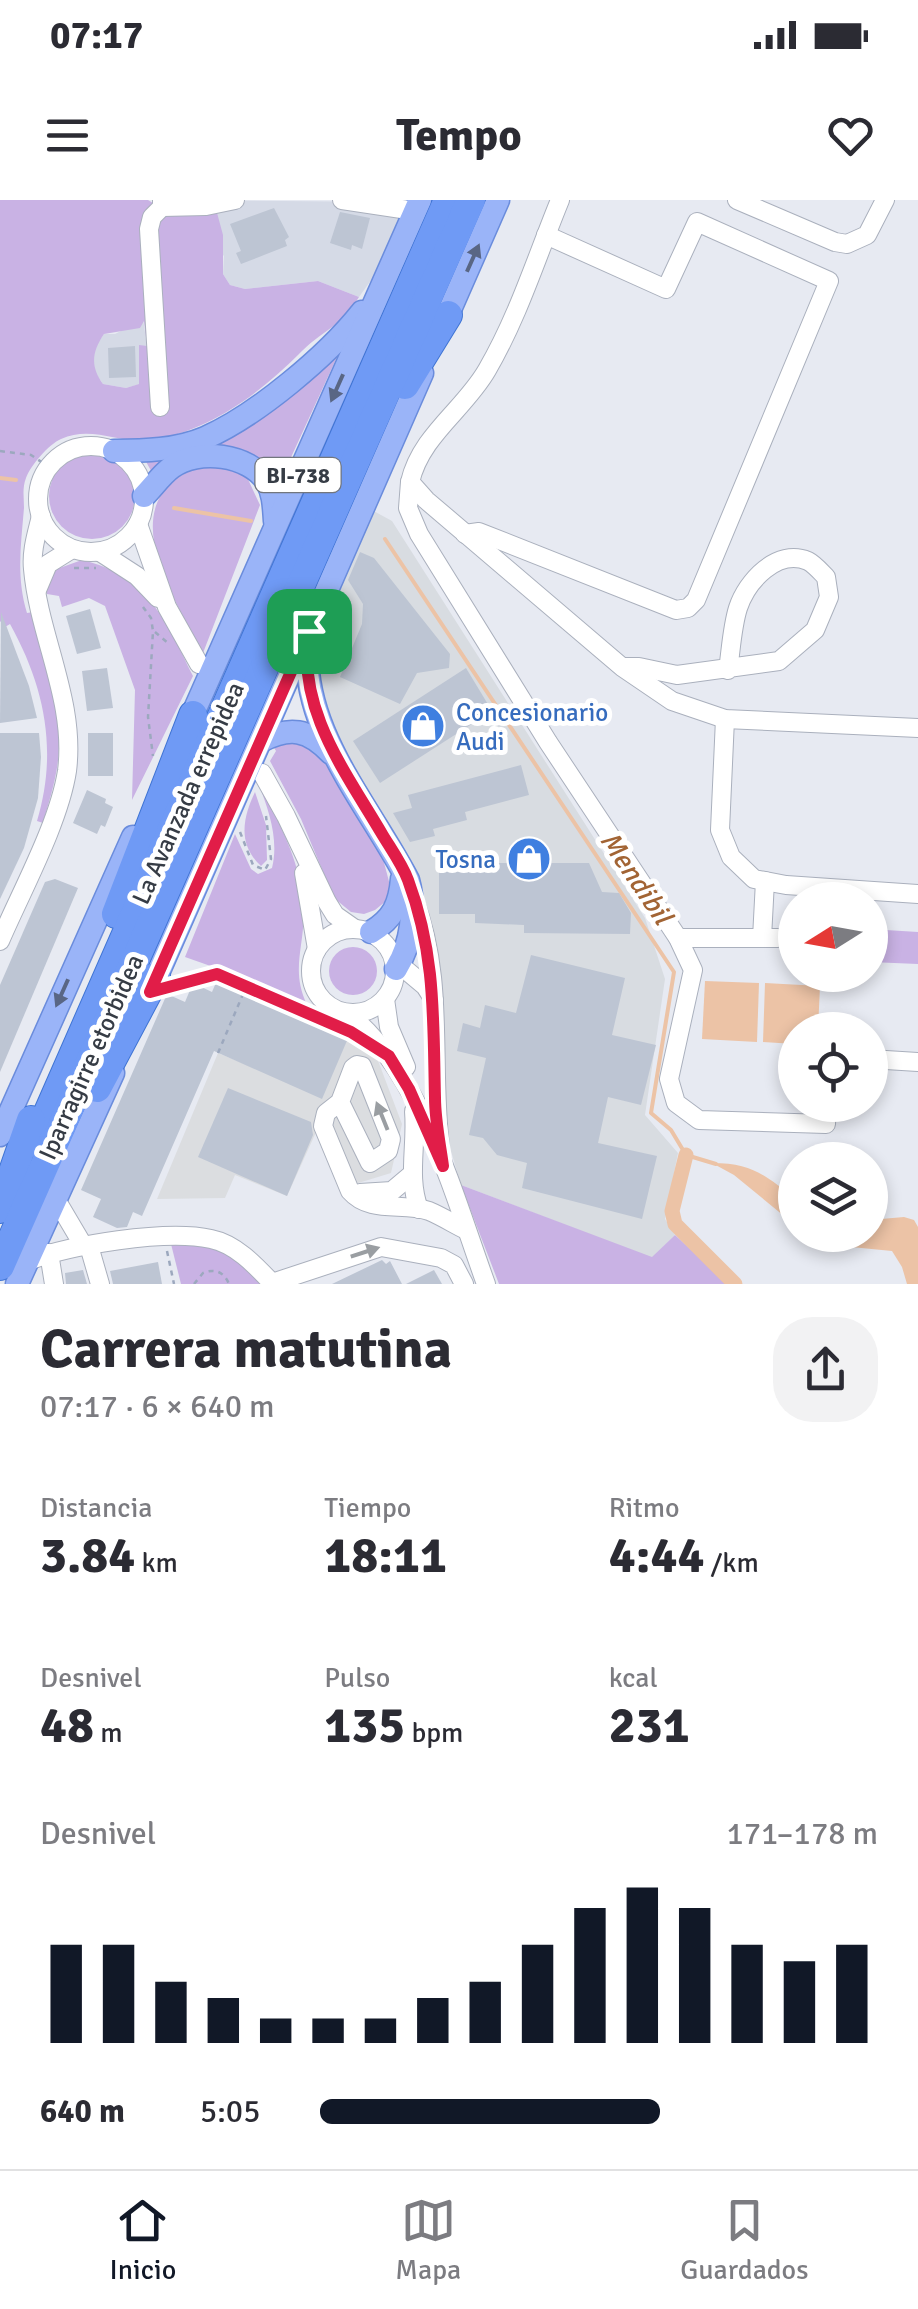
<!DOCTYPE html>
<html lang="es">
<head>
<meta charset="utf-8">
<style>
  body { margin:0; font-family:Signika,sans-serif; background:#f2f2f3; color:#2b2b33; height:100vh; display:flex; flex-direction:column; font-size:38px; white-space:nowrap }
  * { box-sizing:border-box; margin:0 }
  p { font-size:32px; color:#7c7c81 }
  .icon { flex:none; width:55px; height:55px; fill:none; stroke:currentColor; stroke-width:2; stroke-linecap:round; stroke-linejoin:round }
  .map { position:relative; height:1084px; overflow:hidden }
  .panel { display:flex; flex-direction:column; background:#fff; flex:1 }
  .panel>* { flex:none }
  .needle { width:65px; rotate:259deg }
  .fabs { position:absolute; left:778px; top:682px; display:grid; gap:20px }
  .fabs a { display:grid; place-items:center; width:110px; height:110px; border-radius:50%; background:#fff; box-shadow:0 5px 15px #0003; font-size:50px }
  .pin { position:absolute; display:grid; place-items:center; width:85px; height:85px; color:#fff; margin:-42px; border-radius:20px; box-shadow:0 5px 15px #0006 }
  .round { display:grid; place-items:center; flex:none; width:105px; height:105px; border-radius:40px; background:#f2f2f3 }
  .head { display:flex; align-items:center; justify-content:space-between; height:170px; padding:0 40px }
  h1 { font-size:55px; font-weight:700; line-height:75px }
  .stats { display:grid; grid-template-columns:repeat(3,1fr); gap:15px; height:170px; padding:10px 40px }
  .stats div { display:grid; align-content:center }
  .stats b { font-size:50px; font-weight:700 }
  .stats small { font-size:28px; font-weight:400 }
  .stats p { font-size:28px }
  .chart { height:280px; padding:20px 40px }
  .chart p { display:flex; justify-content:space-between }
  .chart svg { width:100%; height:180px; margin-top:10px; stroke:#111827; stroke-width:6 }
  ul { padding:0 40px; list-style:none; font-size:32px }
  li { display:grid; grid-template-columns:160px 120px 1fr; align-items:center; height:75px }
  li i { height:25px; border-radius:12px; background:#111827 }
  .status { display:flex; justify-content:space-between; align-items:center; height:70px; padding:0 50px; background:#fff; direction:ltr }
  .status svg { height:28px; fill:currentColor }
  header { display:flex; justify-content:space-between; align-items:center; height:130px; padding:0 40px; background:#fff; font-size:45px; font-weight:700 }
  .tabs { display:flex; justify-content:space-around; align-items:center; height:140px; border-top:2px solid #e1e1e2; background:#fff; font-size:28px; color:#7c7c81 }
  .tabs a { display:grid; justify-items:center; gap:5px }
  .tabs .selected { color:#111827 }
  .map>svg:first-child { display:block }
</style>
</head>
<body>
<div class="status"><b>07:17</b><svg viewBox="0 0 49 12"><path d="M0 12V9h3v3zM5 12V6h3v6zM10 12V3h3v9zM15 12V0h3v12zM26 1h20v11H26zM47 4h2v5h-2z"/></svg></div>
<header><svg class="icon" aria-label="menu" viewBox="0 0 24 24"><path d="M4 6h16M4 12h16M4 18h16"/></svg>Tempo<svg class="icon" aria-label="heart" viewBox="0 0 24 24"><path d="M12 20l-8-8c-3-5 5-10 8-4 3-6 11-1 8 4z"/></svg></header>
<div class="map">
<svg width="918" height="1084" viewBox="0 0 918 1084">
  <rect width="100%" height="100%" fill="#e7eaf2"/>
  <g fill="#d5dae6">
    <polygon points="169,0 399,2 407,0 374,76 359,97 318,81 245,89 230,85 223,74 224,56"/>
    <polygon points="143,118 147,147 139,146 140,184 126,188 103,184 94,171 94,149 104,134 115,134 127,128 140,128"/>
  </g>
  <polygon fill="#d8dce1" points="370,309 392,321 645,718 665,779 645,915 678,953 665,1019 675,1035 652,1058 461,985 440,914 409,662 338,543 322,511 314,444"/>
  <g fill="#c9b2e4" fill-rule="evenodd">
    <path d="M0,0H148L166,11L216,9L223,35V74L230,85L245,89L318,81L359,97C340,128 321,131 299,154C259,194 208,232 150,240C119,244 92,225 61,239C48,245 31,265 26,278C22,288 24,298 24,308C21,345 16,377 27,413L33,412C45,455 61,499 59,545C59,571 50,598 43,623L37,621C58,551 45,487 10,424L5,427L0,421ZM144,121L147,146L139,145V184L126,188L103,184C90,166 92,152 104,134L140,128Z"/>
    <polygon points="343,144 276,290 249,255 155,278 144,258 174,253"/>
    <circle cx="92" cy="296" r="43"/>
    <path d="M204,265H221L246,275L260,305L203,453C172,395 107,297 204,265Z"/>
    <path d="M82,360C147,375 166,420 193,476L132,600L135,490L105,406L89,398L62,407L59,396L47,394L46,386L54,370Z"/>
    <polygon points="298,538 328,563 382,655 391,689 386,701 375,710 364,714 351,712 334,698 301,619 270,561 276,551 272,544"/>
    <path d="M259,585C279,622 300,660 303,704C307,743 289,767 307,805L270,787L185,757L235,634L251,669L258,674L272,668C279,640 269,611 259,585Z"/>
    <path d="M255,592L266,625L267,660L261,666C237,644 243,617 255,592Z"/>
    <polygon points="870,729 918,732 918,764 870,762"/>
    <circle cx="353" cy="771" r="24"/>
    <polygon points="461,985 652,1057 675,1035 728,1084 499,1084"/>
    <path d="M171,1044C222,1044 230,1046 266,1084H181Z"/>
  </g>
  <polygon fill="#dbdde0" points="348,837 377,858 402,924 391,973 355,984 317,930 287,996 235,975 225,998 157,999 218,853 322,896"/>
  <g fill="#ecc3a6">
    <polygon points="705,781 759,783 757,842 702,839"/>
    <polygon points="765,783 820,786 818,830 795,830 795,844 763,842"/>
    <path d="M712,963C752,963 764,975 795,998V1025L734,975Z"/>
    <polygon points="904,1017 914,1020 918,1027 918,1084 907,1084 902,1067 892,1051 841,1046 814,1035 870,1035 870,1020"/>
  </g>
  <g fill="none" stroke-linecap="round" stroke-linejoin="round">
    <g stroke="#ecc3a6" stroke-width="4">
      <polyline points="0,278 16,280"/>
      <polyline points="174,308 251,321"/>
      <polyline points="385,339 674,772 651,913 671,930 686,955 716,964"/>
    </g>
    <polyline stroke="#ecc3a6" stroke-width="15" points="686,955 672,1011 675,1024 735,1084"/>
  </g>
  <g fill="#bdc5d3">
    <polygon points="274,8 289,37 285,40 287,46 241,64 236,53 241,51 230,24"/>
    <polygon points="340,12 370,18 362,49 352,45 351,50 330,43"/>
    <polygon points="135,146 136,177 109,178 108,148"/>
    <polygon points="360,352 374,358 450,454 449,468 417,473 400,504 340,477 362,424 363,404 348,380"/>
    <polygon points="90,409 101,448 77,454 66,416"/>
    <polygon points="1,412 29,486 37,518 0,523"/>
    <polygon points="107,468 113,508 87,511 82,471"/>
    <polygon points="466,468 492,511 380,583 353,541"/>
    <polygon points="0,533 39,533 41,557 38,598 24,648 0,699"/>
    <rect x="88" y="533" width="25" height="43"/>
    <polygon points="521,565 529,595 465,612 467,620 433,629 435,636 410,642 393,613 412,608 408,595"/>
    <polygon points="87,590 106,599 105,603 113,607 105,627 101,625 97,634 73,623"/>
    <polygon points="439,663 589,663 602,692 619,693 631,713 630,734 524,733 524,725 475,723 475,714 439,714"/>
    <polygon points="55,679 78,688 0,872 0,785 45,682"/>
    <polygon points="531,755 625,778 612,835 656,845 641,905 608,897 598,943 657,956 642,1019 522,988 527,963 497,955 483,938 469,935 486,858 457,851 463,823 480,828 485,805 516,813"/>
    <polygon points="218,778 349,836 322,899 214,851 142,1016 133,1012 127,1027 117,1028 93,1017 101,999 81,990 167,794 185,802 193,783 212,792"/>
    <polygon points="228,888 311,922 313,935 287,996 198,957"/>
    <polygon points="382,1060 386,1064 390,1061 402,1084 332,1084"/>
    <polygon points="158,1062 162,1084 113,1084 110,1071"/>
    <polygon points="83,1070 87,1084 66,1084 65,1073"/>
    <polygon points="434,1070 442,1084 406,1084"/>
  </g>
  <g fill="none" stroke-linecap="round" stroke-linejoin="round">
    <defs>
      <g id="minor">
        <polyline points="162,0 162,7 206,6 235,0"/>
        <polyline points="342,0 415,11"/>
        <path d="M560,0C537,56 518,117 487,170C464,210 421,235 410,282L426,300L622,467L672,501L725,519L918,528"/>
        <polyline points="737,0 835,42 847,44 867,35 885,0"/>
        <polyline points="160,207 149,29 152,17 162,7"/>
        <circle cx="91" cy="299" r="53"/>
        <polyline points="410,282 408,308 419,334 548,542 678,738 693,770 669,879 676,903 699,920 826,924 827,905"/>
        <polyline points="138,324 167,407 199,464"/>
        <polyline points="465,334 479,332 676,410 688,408 696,400 829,81 697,22 666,89 546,35"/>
        <polyline points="100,352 137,376 158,398"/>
        <polyline points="37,390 48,364 72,349"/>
        <path d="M623,467H639L677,475L779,461L815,430L829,397L826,377C821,372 814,364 808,361C777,348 747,381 738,408C732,427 731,450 728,470"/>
        <polyline points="725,519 720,630 731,657 754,679 786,685 918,694"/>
        <polyline points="262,573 286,616 327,702 335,715 355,729"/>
        <polyline points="304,673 317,749"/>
        <path d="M414,700C445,778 430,864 440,946"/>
        <circle cx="353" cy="771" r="42"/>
        <polyline points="678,738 778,738"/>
        <polyline points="762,738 765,681"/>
        <path d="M0,741C21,692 59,623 67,571C76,501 39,437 33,369C31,351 37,333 41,316"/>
        <polyline points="394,760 425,786 434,800"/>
        <polyline points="385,799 389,827 406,867"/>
        <path d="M347,813C421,870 455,999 486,1084"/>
        <polyline points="870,859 918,862"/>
        <path d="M340,902L370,963L388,951L391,939L362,866L357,865L353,868L340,902L326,913L323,926L350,991C370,1014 403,1002 429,1011C441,1016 454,1024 466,1030"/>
        <path d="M414,911C417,945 407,977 419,1009"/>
        <polyline points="360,993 392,991 411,975"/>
        <polyline points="57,1001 83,1045"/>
        <polyline points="89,1046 100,1084"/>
        <polyline points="49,1053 54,1084"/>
        <path d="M28,1061C70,1045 166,1029 211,1039C236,1044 256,1066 273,1084"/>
        <polyline points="272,1083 381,1047 441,1058 454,1065 464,1084"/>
      </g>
      <g id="major">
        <polyline points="441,130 498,0"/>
        <path d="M114,251C144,251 177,250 205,238C257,215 327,156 362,112"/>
        <path d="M144,296C153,287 162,274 172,267C198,248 249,254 267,282C274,294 274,308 275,321"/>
        <polyline points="187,527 420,0"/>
        <path d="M261,541C290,526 308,529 331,553"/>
        <path d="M371,732C393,719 400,704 402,679"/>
        <path d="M396,769C412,743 416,709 408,680C368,603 294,523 309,431L422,173"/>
        <polyline points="151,789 301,448"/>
        <polyline points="0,935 133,637"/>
        <polyline points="17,1084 113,873"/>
      </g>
      <g id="highway">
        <polyline points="405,185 448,115"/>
        <polyline points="116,714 193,515"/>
        <polyline points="97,888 156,777"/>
        <polyline points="35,942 448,0"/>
        <polyline points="0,1009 31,920"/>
        <polyline points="0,1066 471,0"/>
      </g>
    </defs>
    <use href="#minor" stroke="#aab0bd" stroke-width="20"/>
    <use href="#major" stroke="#6a8cdc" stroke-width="25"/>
    <use href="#highway" stroke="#3f74d4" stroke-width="30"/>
    <g stroke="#9ca8be" stroke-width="2.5" stroke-dasharray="5 5" stroke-linecap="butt">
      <polyline points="0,251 31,255 49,267"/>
      <polyline points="74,368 96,368"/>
      <polyline points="143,407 151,418 153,431 148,517 153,556"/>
      <polyline points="155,432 168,443"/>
      <polyline points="240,632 253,665 265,670 271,659 266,616"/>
      <polyline points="176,785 217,774 336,826"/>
      <polyline points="218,853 246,787"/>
      <polyline points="167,1051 174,1084"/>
      <path d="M194,1084L203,1073C215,1068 224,1072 229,1084"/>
    </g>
    <use href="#minor" stroke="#fff" stroke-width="18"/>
    <use href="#major" stroke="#9ab4f8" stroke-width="22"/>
    <use href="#highway" stroke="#6f9af5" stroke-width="28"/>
  </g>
  <defs><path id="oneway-solid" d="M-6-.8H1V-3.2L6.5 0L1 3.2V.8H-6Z" transform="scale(2.5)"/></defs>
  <g fill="#596684">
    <use href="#oneway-solid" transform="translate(473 58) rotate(-66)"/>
    <use href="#oneway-solid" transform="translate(337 188) rotate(114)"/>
    <use href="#oneway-solid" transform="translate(62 793) rotate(114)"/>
  </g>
  <g fill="#9a9ea2">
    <use href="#oneway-solid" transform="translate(382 916) rotate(-112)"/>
    <use href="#oneway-solid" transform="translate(365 1052) rotate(-18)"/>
  </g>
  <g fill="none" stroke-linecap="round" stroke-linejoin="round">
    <defs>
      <path id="route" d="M309,431C296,508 345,571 382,634C391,649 402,664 408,680C436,755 433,819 435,898C435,920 440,944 443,966L409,889L389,856L351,832L217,774L150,792Z"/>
    </defs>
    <use href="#route" stroke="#fff" stroke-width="20"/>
    <use href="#route" stroke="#e11d48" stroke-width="12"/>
  </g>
  <defs>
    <symbol id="shop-disc" viewBox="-11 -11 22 22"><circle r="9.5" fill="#3f7fe0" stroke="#fff"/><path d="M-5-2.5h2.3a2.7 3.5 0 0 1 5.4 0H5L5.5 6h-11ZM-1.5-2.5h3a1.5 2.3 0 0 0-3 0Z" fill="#fff"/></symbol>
  </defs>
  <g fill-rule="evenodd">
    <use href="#shop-disc" x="398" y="501" width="50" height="50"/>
    <use href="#shop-disc" x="504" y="634" width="50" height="50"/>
  </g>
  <g text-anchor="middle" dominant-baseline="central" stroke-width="10" stroke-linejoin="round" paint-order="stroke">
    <rect fill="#fff" stroke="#72767d" stroke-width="2.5" x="255.5" y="258" width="85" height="34" rx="8"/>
    <g font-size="22" font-weight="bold" fill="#363c45">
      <text x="298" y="275">BI-738</text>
    </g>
    <g font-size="25" fill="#366cbe" stroke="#fff" text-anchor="start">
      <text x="456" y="512">Concesionario<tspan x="456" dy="29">Audi</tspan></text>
      <text x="496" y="659" text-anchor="end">Tosna</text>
    </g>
    <g font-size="25" fill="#363c45" stroke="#fff">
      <text transform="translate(188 593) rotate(-66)">La Avanzada errepidea</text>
      <text transform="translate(91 857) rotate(-66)">Iparragirre etorbidea</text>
    </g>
    <g font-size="28" font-style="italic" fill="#a26434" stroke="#fff">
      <text transform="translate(636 678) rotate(56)">Mendibil</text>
    </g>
  </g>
</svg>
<div class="fabs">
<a><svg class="needle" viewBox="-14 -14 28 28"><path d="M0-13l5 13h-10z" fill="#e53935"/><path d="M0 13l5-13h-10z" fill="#7c7c81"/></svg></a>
<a><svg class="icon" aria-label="locate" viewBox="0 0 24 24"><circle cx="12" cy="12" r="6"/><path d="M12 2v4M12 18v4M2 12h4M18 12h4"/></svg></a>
<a><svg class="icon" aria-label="layers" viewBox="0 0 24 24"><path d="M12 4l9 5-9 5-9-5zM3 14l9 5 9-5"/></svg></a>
</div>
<div class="pin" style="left:309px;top:431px;background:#1e9e55"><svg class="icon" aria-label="arrive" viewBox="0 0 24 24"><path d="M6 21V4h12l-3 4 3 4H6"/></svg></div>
</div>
<section class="panel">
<div class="head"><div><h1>Carrera matutina</h1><p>07:17 · 6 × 640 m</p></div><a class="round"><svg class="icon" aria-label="share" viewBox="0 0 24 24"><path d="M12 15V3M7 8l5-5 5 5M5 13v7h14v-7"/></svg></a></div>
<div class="stats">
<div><p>Distancia</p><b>3.84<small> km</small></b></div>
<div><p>Tiempo</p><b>18:11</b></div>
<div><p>Ritmo</p><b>4:44<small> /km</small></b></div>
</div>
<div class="stats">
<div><p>Desnivel</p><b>48<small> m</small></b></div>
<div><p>Pulso</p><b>135<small> bpm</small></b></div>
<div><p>kcal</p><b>231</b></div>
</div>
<div class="chart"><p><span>Desnivel</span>171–178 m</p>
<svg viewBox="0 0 160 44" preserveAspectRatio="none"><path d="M5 44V20M15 44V20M25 44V29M35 44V33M45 44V38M55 44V38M65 44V38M75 44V33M85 44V29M95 44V20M105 44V11M115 44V6M125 44V11M135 44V20M145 44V24M155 44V20"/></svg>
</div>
<ul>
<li><b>640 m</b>5:05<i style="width:61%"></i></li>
</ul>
</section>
<nav class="tabs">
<a class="selected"><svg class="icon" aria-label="home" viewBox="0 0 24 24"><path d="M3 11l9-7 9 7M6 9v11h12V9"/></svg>Inicio</a>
<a><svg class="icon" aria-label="map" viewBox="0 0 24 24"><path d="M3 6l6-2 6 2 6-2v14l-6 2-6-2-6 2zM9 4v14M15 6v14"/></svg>Mapa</a>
<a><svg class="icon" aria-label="saved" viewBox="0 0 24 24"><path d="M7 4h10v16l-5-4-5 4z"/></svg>Guardados</a>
</nav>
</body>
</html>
